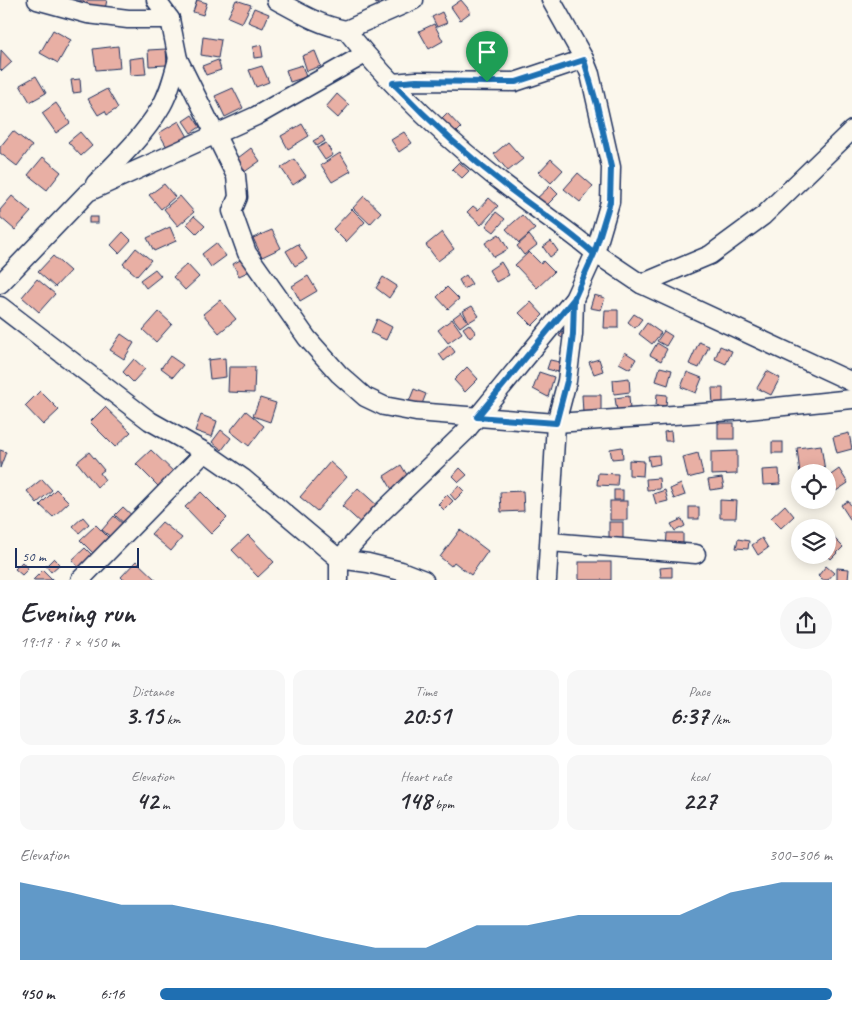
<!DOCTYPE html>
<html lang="en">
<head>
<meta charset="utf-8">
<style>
  body { margin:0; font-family:Caveat,sans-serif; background:#f7f7f7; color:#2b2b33; height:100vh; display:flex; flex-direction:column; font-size:19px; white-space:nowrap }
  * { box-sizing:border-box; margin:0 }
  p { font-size:16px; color:#7c7c81 }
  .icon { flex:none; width:28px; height:28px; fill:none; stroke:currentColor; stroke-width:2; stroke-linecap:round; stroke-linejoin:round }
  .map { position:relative; height:580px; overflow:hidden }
  .side { display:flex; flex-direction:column; background:#fff; flex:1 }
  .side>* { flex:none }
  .buttons { position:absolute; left:791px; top:464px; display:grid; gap:10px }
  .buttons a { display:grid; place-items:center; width:45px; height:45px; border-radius:50%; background:#fff; box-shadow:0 2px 12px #0003; font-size:25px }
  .scale { position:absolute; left:15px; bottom:12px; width:124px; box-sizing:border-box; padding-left:5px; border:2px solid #1b2f5e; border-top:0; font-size:14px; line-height:18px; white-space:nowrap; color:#1b2f5e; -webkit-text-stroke:4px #fbf7ec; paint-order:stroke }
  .pin { position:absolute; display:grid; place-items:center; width:42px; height:42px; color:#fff; margin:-51px -21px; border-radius:50% 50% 50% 0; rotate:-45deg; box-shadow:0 0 5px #0007 }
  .pin .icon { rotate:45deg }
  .round { display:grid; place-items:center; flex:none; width:52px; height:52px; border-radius:26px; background:#f7f7f7 }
  .overview { display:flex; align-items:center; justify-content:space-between; height:85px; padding:0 20px }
  h1 { font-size:28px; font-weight:800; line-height:38px }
  .stats { display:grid; grid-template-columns:repeat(3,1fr); gap:8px; height:85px; padding:5px 20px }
  .stats div { display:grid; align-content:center; border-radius:12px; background:#f7f7f7; text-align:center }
  .stats b { font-size:25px; font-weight:800 }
  .stats small { font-size:14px; font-weight:400 }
  .stats p { font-size:14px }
  .chart { height:140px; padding:10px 20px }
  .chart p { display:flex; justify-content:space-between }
  .chart svg { width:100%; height:90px; margin-top:5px; fill:#1f6fb2; opacity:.7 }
  ul { padding:0 20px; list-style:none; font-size:16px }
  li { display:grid; grid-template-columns:80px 60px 1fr; align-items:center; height:38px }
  li i { height:12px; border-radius:6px; background:#1f6fb2 }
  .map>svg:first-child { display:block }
</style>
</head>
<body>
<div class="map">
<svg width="852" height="580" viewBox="0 0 852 580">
  <rect width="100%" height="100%" fill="#fbf7ec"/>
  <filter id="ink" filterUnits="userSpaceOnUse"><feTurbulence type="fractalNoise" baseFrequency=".02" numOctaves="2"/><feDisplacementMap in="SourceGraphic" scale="10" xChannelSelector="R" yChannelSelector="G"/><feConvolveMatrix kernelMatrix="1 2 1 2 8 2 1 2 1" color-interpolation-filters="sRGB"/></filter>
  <g filter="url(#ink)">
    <g fill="#e8afa4" stroke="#1b2f5e">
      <polygon points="80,0 107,0 105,9 79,3"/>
      <polygon points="197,0 207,3 203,15 193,12"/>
      <polygon points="236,0 251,5 242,23 228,17"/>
      <polygon points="375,0 387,0 376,4"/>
      <polygon points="461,0 471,12 460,20 451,7"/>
      <polygon points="254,8 269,14 263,28 248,22"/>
      <polygon points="442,12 447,23 437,27 432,17"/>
      <polygon points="434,24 443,41 429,49 419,31"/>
      <polygon points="53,30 71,40 58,63 40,53"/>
      <polygon points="203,37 221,40 218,58 201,55"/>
      <polygon points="261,45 263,57 254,58 253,47"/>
      <polygon points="118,46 120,68 96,70 93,49"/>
      <polygon points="166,49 167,65 149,66 148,50"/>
      <polygon points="1,50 12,62 2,71 0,69"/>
      <polygon points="315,51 321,66 307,71 302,56"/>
      <polygon points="144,57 146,74 130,75 129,59"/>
      <polygon points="218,60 221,70 206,75 202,66"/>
      <polygon points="302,65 306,77 290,82 286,70"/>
      <polygon points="262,66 269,82 256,87 249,70"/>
      <polygon points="36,76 46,93 30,102 20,85"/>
      <polygon points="80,79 81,92 73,93 71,80"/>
      <polygon points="233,88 243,108 225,117 215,96"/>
      <polygon points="107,89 118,108 107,115 105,111 98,115 88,99"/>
      <polygon points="337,94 349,105 338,118 326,107"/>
      <polygon points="56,103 70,123 56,133 42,113"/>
      <polygon points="447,113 461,128 452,137 438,122"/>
      <polygon points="192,115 200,127 191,133 183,121"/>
      <polygon points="179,121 188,137 168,149 159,133"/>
      <polygon points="302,124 309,136 288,149 281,136"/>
      <polygon points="13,131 32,146 17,166 0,153 0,147"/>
      <polygon points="80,132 92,146 81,156 68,142"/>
      <polygon points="404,132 412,143 399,152 391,140"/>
      <polygon points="322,136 325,141 317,146 313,141"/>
      <polygon points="508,142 523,159 508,171 494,154"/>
      <polygon points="326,143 333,155 325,160 317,148"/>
      <polygon points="251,148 260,161 243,173 234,161"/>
      <polygon points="340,153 351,171 332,182 321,165"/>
      <polygon points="43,157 61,172 47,190 28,175"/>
      <polygon points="294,159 306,176 293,185 281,168"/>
      <polygon points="551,159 563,170 551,183 539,172"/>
      <polygon points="459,162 469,171 462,178 452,169"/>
      <polygon points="578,173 593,186 580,202 564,189"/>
      <polygon points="164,184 175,197 161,209 149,195"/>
      <polygon points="550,186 558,194 543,209 534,201"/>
      <polygon points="12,196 31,212 15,230 0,217 0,210"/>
      <polygon points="180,196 194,212 178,226 164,209"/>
      <polygon points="364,196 381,212 370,224 353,208"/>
      <polygon points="489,198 498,206 481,225 467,212 473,206 478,210"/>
      <polygon points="352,209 365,222 346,242 333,229"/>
      <polygon points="496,212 505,219 494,232 486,226"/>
      <polygon points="522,215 535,229 519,243 506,229"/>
      <polygon points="194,216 205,226 197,234 187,224"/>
      <rect x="89" y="217" width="9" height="6"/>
      <polygon points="170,227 176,241 154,251 147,238"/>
      <polygon points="272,230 281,248 262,257 253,238"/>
      <polygon points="123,232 131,240 119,253 111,245"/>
      <polygon points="442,232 454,249 438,261 426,245"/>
      <polygon points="499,234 508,249 494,257 485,243"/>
      <polygon points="529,235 537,245 524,255 517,246"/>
      <polygon points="551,241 558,251 550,257 543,247"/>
      <polygon points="216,243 226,256 211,267 202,254"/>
      <polygon points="298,244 307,259 295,266 286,251"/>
      <polygon points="136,248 151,260 137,276 123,264"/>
      <polygon points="529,252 541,264 543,261 554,272 537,288 515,265"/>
      <polygon points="53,256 70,271 55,287 38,272"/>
      <polygon points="244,258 250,271 239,276 233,264"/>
      <polygon points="501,262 509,275 496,282 489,270"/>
      <polygon points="187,264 199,277 185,290 173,277"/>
      <polygon points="155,269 161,276 146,288 140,280"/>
      <polygon points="466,275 472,284 464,289 459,280"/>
      <polygon points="308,276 317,291 300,301 292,286"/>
      <polygon points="383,277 397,286 389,298 376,288"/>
      <polygon points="37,279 55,294 39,312 22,297"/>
      <polygon points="447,287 459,299 448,309 437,297"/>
      <polygon points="594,295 605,298 601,310 590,308"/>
      <polygon points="220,300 236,319 219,333 203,314"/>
      <polygon points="531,302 543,315 532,326 519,313"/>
      <polygon points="472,306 479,316 469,322 463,311"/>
      <polygon points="605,310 618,310 618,328 604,328"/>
      <polygon points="159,312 172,324 156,342 143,330"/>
      <polygon points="461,312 468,321 460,327 453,318"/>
      <polygon points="634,314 642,319 635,328 628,322"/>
      <polygon points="377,319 392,327 386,340 371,333"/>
      <polygon points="452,319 462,333 448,343 438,330"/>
      <polygon points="647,323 661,333 652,344 639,334"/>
      <polygon points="469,324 476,333 470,338 463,328"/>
      <polygon points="562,331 569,334 566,340 559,336"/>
      <polygon points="664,331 672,336 666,346 657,341"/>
      <polygon points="121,334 134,343 124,359 110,350"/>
      <polygon points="699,342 709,346 699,368 689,364"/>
      <polygon points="657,343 667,349 661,361 650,355"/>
      <polygon points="450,345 455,352 444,361 439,354"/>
      <polygon points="720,346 732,351 726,364 715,359"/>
      <polygon points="625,352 636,359 630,369 619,363"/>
      <polygon points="170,356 183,365 173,377 161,368"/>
      <polygon points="225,358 226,377 210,379 208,360"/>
      <polygon points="134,359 145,369 133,382 123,372"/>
      <polygon points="599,359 603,371 594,374 589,362"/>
      <polygon points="550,360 560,362 558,372 547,369"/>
      <polygon points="229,367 255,367 254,393 228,392"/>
      <polygon points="467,367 478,379 465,392 454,380"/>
      <polygon points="660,367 672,370 668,385 656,381"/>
      <polygon points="767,371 780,378 771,395 757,388"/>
      <polygon points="539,372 554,377 548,397 533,389"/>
      <polygon points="687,372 702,378 696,393 681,387"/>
      <polygon points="629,378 630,392 614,394 613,380"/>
      <polygon points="712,388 723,388 723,405 713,405"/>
      <polygon points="414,389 426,394 420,409 408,404"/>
      <polygon points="40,391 59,410 43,425 25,406"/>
      <polygon points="657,394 667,395 666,406 656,405"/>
      <polygon points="582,395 601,395 601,413 583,413"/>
      <polygon points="629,396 630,409 617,411 615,398"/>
      <polygon points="260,398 276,403 270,422 253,416"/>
      <polygon points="105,407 131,432 115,447 90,422"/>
      <polygon points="246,411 264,426 249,446 230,431"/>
      <polygon points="201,415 217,421 212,437 195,431"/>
      <rect x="718" y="423" width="16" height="16"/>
      <polygon points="221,430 231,438 222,450 212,442"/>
      <polygon points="671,431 672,441 665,441 664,432"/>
      <polygon points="849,433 852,449 837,453 833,437"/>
      <rect x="772" y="442" width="11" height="11"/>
      <polygon points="821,445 825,471 800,474 797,448"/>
      <polygon points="622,447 623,458 612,459 610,449"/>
      <polygon points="0,450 6,452 0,468"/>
      <polygon points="151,450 178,476 163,491 136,464"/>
      <polygon points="737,451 737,474 711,475 711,452"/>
      <polygon points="89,452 104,470 100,473 105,480 97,487 77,462"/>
      <polygon points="698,453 703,474 688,478 683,457"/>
      <polygon points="659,455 660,464 650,466 648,456"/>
      <polygon points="629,460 644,461 643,476 629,475"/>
      <polygon points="330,462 347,477 317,511 300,497"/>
      <polygon points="401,465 412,483 394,493 384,476"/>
      <polygon points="460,468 467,475 459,482 453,476"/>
      <polygon points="779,469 780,484 763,485 762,470"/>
      <polygon points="839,469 848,483 836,491 828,477"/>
      <polygon points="598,473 618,474 617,486 597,485"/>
      <polygon points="659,478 660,489 647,490 646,479"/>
      <polygon points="722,478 724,488 710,490 708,480"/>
      <polygon points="42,479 52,490 37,503 27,491"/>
      <polygon points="681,484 685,495 674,499 670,489"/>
      <polygon points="459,486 464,491 455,500 450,494"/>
      <polygon points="358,488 380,508 364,526 342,506"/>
      <polygon points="56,489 69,502 53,517 40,505"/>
      <rect x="614" y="490" width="9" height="10"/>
      <polygon points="665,490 668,501 656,504 653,494"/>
      <polygon points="523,491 524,511 501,512 500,492"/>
      <polygon points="201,492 227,518 211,534 185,507"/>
      <polygon points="447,495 453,501 444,510 438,504"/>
      <polygon points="720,500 737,501 736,518 720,518"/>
      <rect x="610" y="501" width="17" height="19"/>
      <polygon points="848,501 852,507 852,522 841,505"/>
      <polygon points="785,505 794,516 781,528 771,518"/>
      <polygon points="123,507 137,520 129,528 115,515"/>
      <rect x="689" y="507" width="10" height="12"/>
      <polygon points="114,516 124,525 112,538 102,530"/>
      <polygon points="83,517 89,524 79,533 73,526"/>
      <polygon points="682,519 685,526 675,531 671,524"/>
      <polygon points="162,522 182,538 171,551 151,534"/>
      <rect x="609" y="522" width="14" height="18"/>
      <polygon points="96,525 110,539 94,554 80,540"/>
      <polygon points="460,530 488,551 471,575 454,562 451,566 440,557"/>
      <polygon points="667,533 683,533 683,551 666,550"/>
      <polygon points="248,535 274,562 258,577 232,550"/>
      <polygon points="833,537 843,547 831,559 827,555 828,542"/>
      <polygon points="762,538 768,548 758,555 752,545"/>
      <polygon points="738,539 749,541 748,549 736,548"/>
      <polygon points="85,548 95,558 82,571 72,560"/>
      <polygon points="54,558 60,564 51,572 46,566"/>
      <polygon points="136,561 156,580 124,580 121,577"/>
      <polygon points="22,562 28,569 22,575 15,569"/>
      <rect x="579" y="562" width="32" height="18"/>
      <polygon points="826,566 834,573 828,580 822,580 818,576"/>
      <polygon points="672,567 672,577 661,577 660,568"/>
      <polygon points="837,568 849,569 848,580 837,580"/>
      <polygon points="43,570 53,580 33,580"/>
    </g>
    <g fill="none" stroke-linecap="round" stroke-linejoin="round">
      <defs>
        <g id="street">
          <polyline points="37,0 88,14 128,19 170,19"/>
          <polyline points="156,0 170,19 178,59 236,176 238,197 232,211 247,253 307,338 339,374 365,397 384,406 416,412 556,423 747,410 852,399"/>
          <path d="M276,0C300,13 319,25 346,30C395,91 453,146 516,193C542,214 570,231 595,253L574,299L465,432L383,511L339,559V580"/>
          <polyline points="551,0 584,59 590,74 611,167 610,202 595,253 641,284 852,382"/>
          <polyline points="346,30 414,0"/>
          <polyline points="393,83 416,81 515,82 584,59"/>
          <path d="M95,184C117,161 142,138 159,110C169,95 173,76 178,59"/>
          <polyline points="0,284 88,192 256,116 365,54"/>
          <polyline points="641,284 710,255 763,216 852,130"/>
          <polyline points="0,306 150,421 205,452 244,479 339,559 368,563 401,571 424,580"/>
          <polyline points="550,542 696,554"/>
          <polyline points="80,580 205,452"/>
          <polyline points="547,580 556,423 567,381 573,334 574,299"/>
        </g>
      </defs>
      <use href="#street" stroke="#1b2f5e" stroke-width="21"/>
      <use href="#street" stroke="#fbf7ec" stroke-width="18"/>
    </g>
  </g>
  <g fill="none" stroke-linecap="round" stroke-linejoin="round" filter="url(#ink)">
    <defs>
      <path id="route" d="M487,82H516L584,60L597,105L611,167L610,202L594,254L574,299L477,417L556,423L567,381L573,334L574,299L594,254C570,231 542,214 515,193C472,160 431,123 393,83L416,81L487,82"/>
    </defs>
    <use href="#route" stroke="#fff" stroke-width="10"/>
    <use href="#route" stroke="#1f6fb2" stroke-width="6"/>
  </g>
</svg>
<div class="buttons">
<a><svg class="icon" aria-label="locate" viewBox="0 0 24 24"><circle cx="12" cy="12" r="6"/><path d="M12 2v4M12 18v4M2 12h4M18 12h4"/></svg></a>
<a><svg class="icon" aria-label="layers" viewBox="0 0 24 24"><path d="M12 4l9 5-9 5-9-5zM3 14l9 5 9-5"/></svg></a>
</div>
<div class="scale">50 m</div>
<div class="pin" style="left:487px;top:82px;background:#1e9e55"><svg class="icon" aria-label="arrive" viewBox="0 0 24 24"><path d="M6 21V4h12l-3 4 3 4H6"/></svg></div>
</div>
<section class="side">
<div class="overview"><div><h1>Evening run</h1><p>19:17 · 7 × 450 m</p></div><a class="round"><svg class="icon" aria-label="share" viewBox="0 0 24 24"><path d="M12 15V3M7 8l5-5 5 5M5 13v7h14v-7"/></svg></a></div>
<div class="stats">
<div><p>Distance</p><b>3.15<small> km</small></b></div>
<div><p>Time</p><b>20:51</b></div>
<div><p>Pace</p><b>6:37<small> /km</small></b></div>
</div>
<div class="stats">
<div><p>Elevation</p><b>42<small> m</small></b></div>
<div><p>Heart rate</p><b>148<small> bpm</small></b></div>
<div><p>kcal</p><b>227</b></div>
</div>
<div class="chart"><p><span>Elevation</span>300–306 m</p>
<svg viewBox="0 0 160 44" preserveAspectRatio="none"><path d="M0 44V6L10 11L20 17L30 17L40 22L50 27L60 33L70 38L80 38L90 27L100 27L110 22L120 22L130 22L140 11L150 6L160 6V44z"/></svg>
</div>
<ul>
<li><b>450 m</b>6:16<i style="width:100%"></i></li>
</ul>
</section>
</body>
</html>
